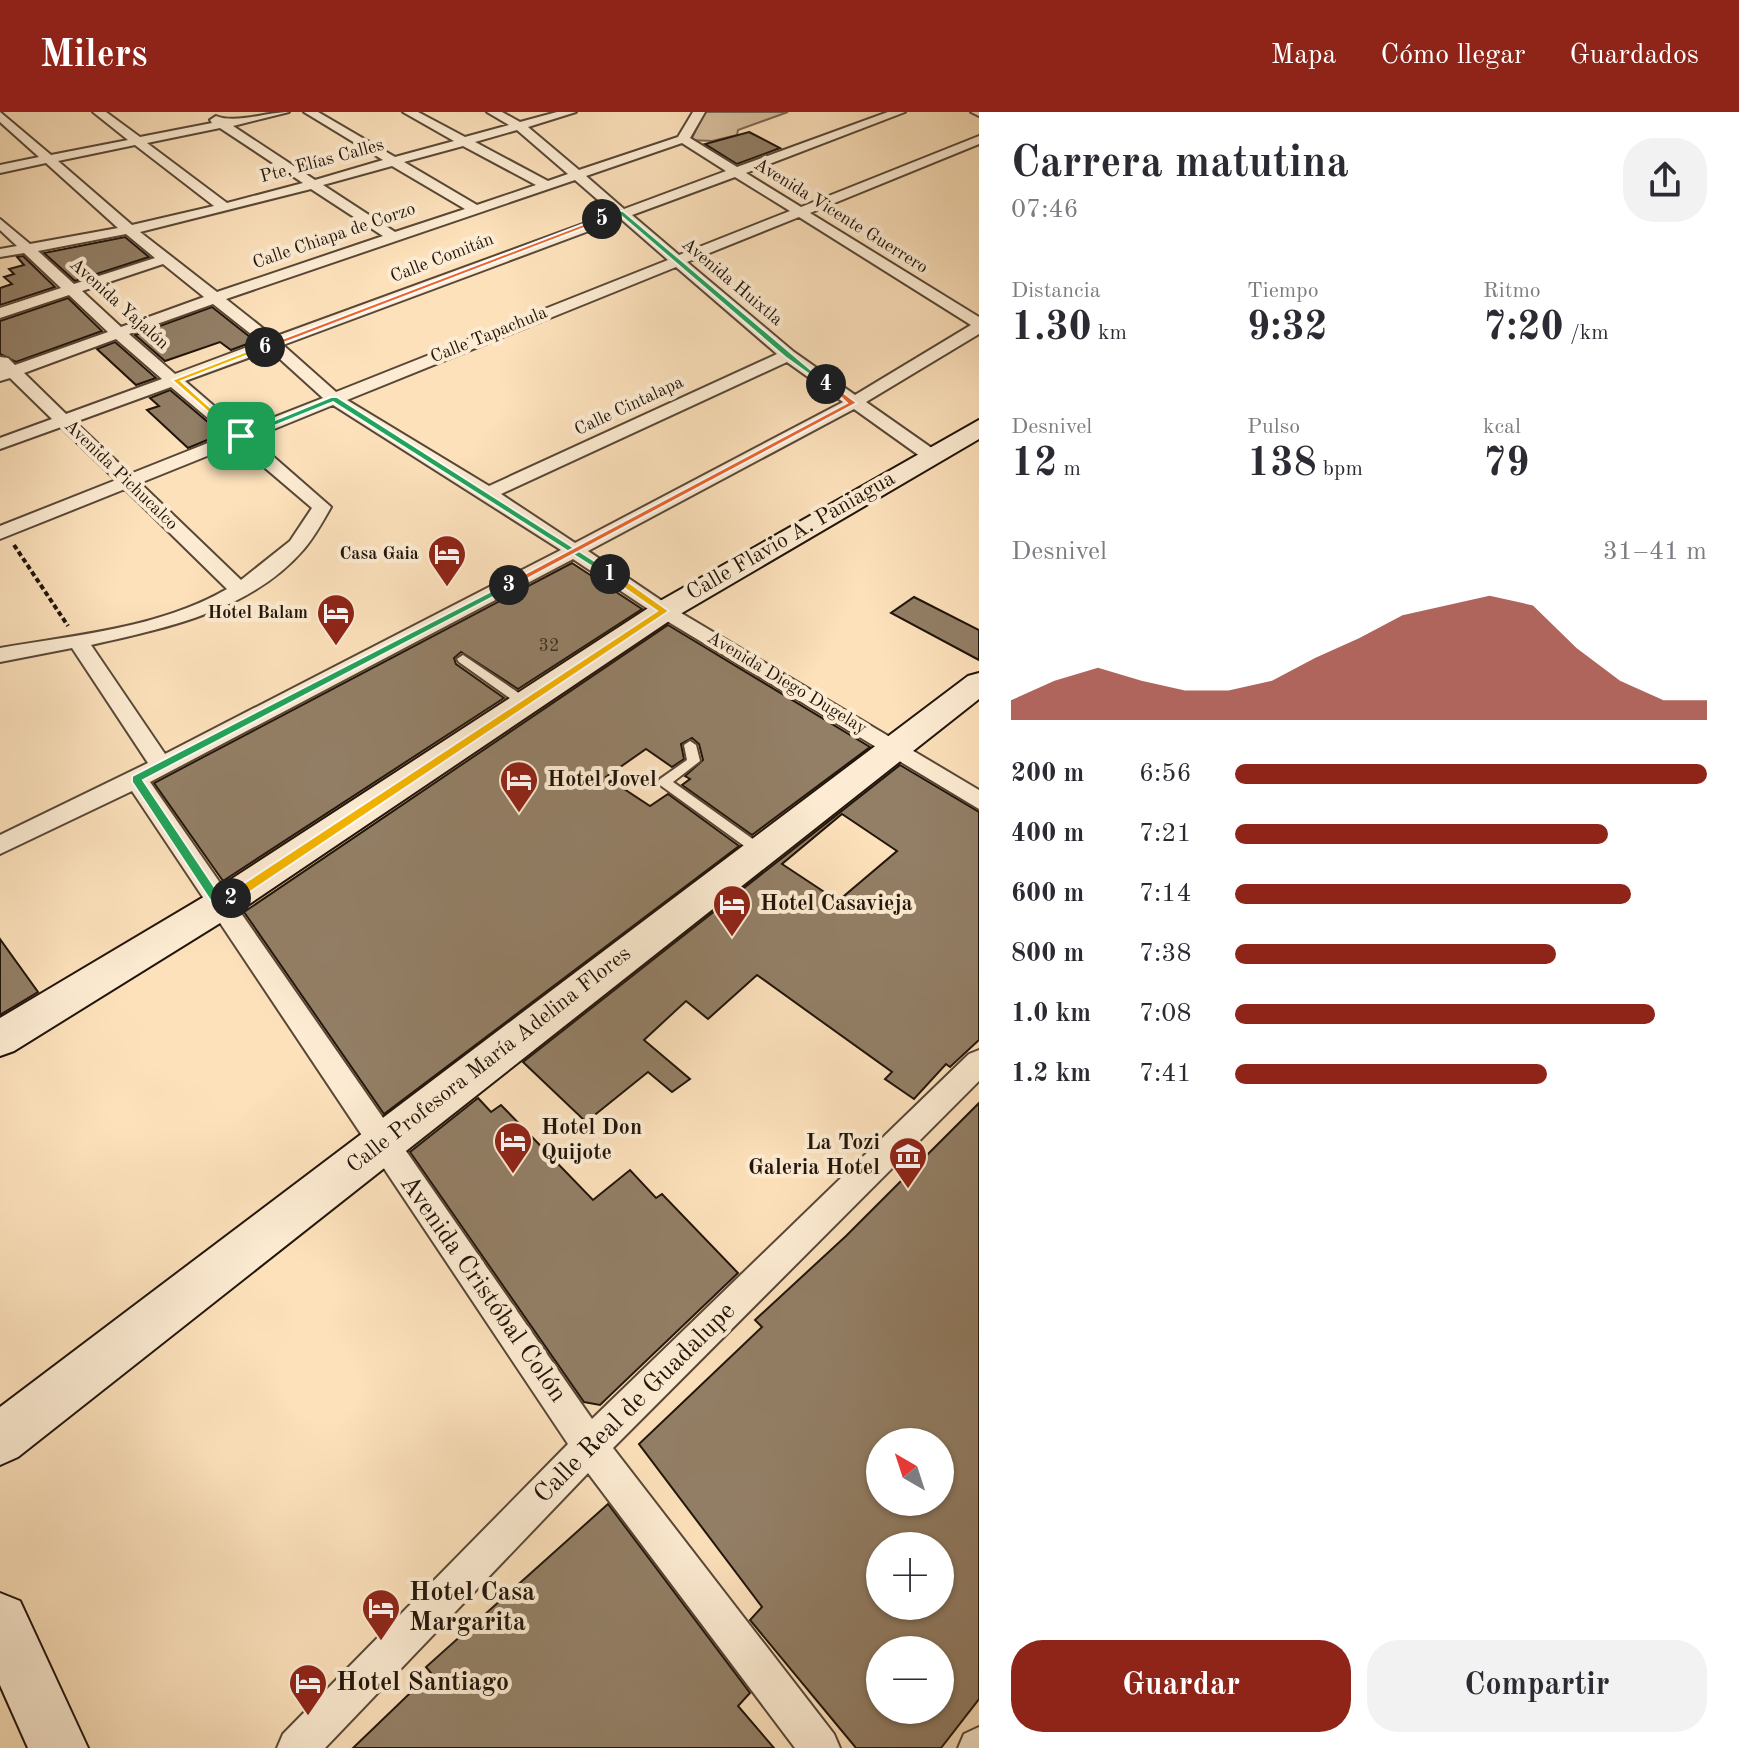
<!DOCTYPE html>
<html lang="es">
<head>
<meta charset="utf-8">
<style>
  body { margin:0; font-family:"Old Standard TT",serif; background:#f2f2f3; color:#2b2b33; height:100vh; display:flex; flex-direction:column; font-size:30px; white-space:nowrap }
  * { box-sizing:border-box; margin:0 }
  p { font-size:26px; color:#7c7c81 }
  .icon { flex:none; width:44px; height:44px; fill:none; stroke:currentColor; stroke-width:2; stroke-linecap:round; stroke-linejoin:round }
  .map { position:relative; flex:1; overflow:hidden }
  .drawer { display:flex; flex-direction:column; background:#fff; width:760px }
  .drawer>* { flex:none }
  .needle { width:52px; rotate:321deg }
  .controls { position:absolute; left:866px; top:1316px; display:grid; gap:16px }
  .controls a { display:grid; place-items:center; width:88px; height:88px; border-radius:50%; background:#fff; box-shadow:0 2px 6px #0004; font-size:40px }
  .pin { position:absolute; display:grid; place-items:center; width:68px; height:68px; color:#fff; margin:-34px; border-radius:16px; box-shadow:0 4px 12px #0006 }
  .km { position:absolute; width:40px; height:40px; margin:-20px; border-radius:50%; background:#222; color:#fff; font-size:22px; line-height:40px; text-align:center }
  .round { display:grid; place-items:center; flex:none; width:84px; height:84px; border-radius:32px; background:#f2f2f3 }
  .summary { display:flex; align-items:center; justify-content:space-between; height:136px; padding:0 32px }
  h1 { font-size:44px; font-weight:700; line-height:60px }
  .stats { display:grid; grid-template-columns:repeat(3,1fr); gap:12px; height:136px; padding:8px 32px }
  .stats div { display:grid; align-content:center }
  .stats b { font-size:40px; font-weight:700 }
  .stats small { font-size:22px; font-weight:400 }
  .stats p { font-size:22px }
  .chart { height:224px; padding:16px 32px }
  .chart p { display:flex; justify-content:space-between }
  .chart svg { width:100%; height:144px; margin-top:8px; fill:#8f2418; opacity:.7 }
  .action { display:flex; gap:16px; margin-top:auto; padding:16px 32px }
  .action a { flex:1; height:92px; border-radius:32px; background:#8f2418; color:#fff; font-size:32px; font-weight:700; line-height:92px; text-align:center }
  .action a+a { background:#f2f2f3; color:#2b2b33 }
  ul { padding:0 32px; list-style:none; font-size:26px }
  li { display:grid; grid-template-columns:128px 96px 1fr; align-items:center; height:60px }
  li i { height:20px; border-radius:10px; background:#8f2418 }
  header { display:flex; align-items:center; gap:48px; box-sizing:border-box; height:112px; padding:0 40px; background:#8f2418; color:#fff }
  header strong { font-size:38px }
  nav { display:flex; gap:44px; margin-inline-start:auto; font-size:28px }
  main { display:flex; flex:1; min-height:0 }
  .map>svg:first-child { display:block }
</style>
</head>
<body>
<header>
<strong>Milers</strong>
<nav><a>Mapa</a><a>Cómo llegar</a><a>Guardados</a></nav>
</header>
<main>
<div class="map">
<svg width="979" height="1636" viewBox="0 0 979 1636">
  <rect width="100%" height="100%" fill="#fce1bb"/>
  <filter id="stains"><feTurbulence type="fractalNoise" baseFrequency=".0025" numOctaves="4"/><feColorMatrix values="0 0 0 0 .2 0 0 0 0 .09 0 0 0 0 .02 0 0 0 .5 -.17"/></filter>
  <radialGradient id="worn" r=".72"><stop offset=".6" stop-color="#630" stop-opacity="0"/><stop offset="1" stop-color="#630" stop-opacity=".3"/></radialGradient>
  <polygon fill="#d7be9d" stroke="#7c6954" stroke-width="2" points="705,0 788,0 738,18 737,23 712,29 691,28"/>
  <g fill="#937f66" stroke="#21140a" stroke-width="2" fill-rule="evenodd">
    <polygon points="749,20 780,36 737,52 705,32"/>
    <polygon points="125,125 149,145 75,169 44,141"/>
    <polygon points="23,144 55,175 0,193 0,176 12,172 4,165 14,162 9,157 24,153 17,145"/>
    <polygon points="68,186 102,219 16,250 0,242 0,209"/>
    <polygon points="212,195 255,229 231,238 220,230 165,249 135,223"/>
    <polygon points="115,230 156,266 136,273 97,237"/>
    <polygon points="170,278 222,322 188,336 147,298 159,294 150,286"/>
    <polygon points="572,451 642,497 518,577 461,540 454,546 456,552 504,586 223,769 154,671"/>
    <polygon points="914,485 979,518 979,548 891,501"/>
    <polygon points="668,513 870,635 752,723 682,673 690,667 685,664 703,648 699,632 692,626 681,632 684,647 672,655 646,637 606,665 650,694 668,682 739,734 384,1002 244,800"/>
    <path d="M900,653L979,700V928L950,955L946,952L914,987L885,967L892,960L757,863L708,907L686,889L644,928L690,967L672,980L648,960L586,1010L523,950ZM842,702L897,739L838,789L782,752Z"/>
    <polygon points="0,827 38,880 0,903"/>
    <polygon points="478,986 491,1000 501,993 593,1088 630,1058 656,1086 662,1082 738,1161 600,1293 584,1290 410,1040"/>
    <path d="M979,991V1587L941,1636H856L750,1508L762,1495L639,1332L762,1215L755,1208L846,1124ZM880,1330H940V1390H880ZM880,1434H940V1494H880ZM880,1538H940V1598H880Z"/>
    <polygon points="608,1392 750,1581 738,1594 774,1636 353,1636 431,1561 426,1555"/>
  </g>
  <g fill="none" stroke-linecap="round" stroke-linejoin="round">
    <defs>
      <g id="lane">
        <polygon points="463,543 529,588 529,594 521,594 459,550 457,547"/>
        <polygon points="690,629 696,633 700,649 673,670 764,735 766,738 764,741 754,741 660,673 658,670 660,667 687,648 684,633"/>
      </g>
      <g id="street">
        <path d="M0,0L51,43L128,28L93,0H106L140,25L212,11L210,8L216,4C236,12 267,0 289,0L233,14L315,68L383,48L304,0H318L395,45L454,29L403,0H418L465,25L509,13L487,0H502L520,10L557,0H576L528,15L579,58L678,25L693,0H705L690,26L737,55L888,0H905L746,61L801,95L979,24V32L810,101L979,205V222L866,290L936,339V347H924L854,297L588,439L671,495L979,678V697L657,503L573,447L150,670L592,1307L969,942L979,938V969L613,1336L834,1622L840,1636H795L588,1361L325,1636H277L283,1622L568,1332L132,679L0,742V723L148,651L72,536L0,550V536C75,523 160,516 227,477L125,377L0,427V414L116,368L61,315L0,337V326L52,307L10,266L0,269V245L8,246L15,253L108,220L69,183L0,206V196L61,176L24,141L0,145V137L17,134L0,118V107L30,132L118,116L46,51L0,61V53L39,45L0,10ZM220,16L303,71L227,91L147,31ZM517,18L568,62L548,69L475,30ZM682,31L726,59L624,97L586,64ZM135,33L214,94L132,113L58,49ZM463,34L536,73L477,93L404,50ZM392,54L465,97L395,120L323,73ZM735,65L790,99L679,143L632,103ZM575,68L613,101L274,225L226,187ZM311,77L383,124L217,180L140,120ZM799,105L971,213L855,283L794,240L687,150ZM621,107L668,148L336,280L283,233ZM126,122L155,146L74,172L38,139ZM163,152L204,185L121,215L82,179ZM676,155L777,242L489,374L347,288ZM213,192L261,230L175,262L129,222ZM116,227L162,267L66,302L24,261ZM270,238L323,286L242,318L185,269ZM787,250L843,290L575,431L501,382ZM171,275L228,323L130,362L75,310ZM333,293L561,438L165,642L91,533C168,516 252,498 304,437C315,424 323,409 331,395L252,326ZM237,332L312,396L290,429L241,468L140,371Z"/>
        <polygon points="971,0 979,0 979,4"/>
        <polygon points="979,1615 979,1636 958,1636 964,1622"/>
      </g>
      <g id="secondary">
        <polygon points="979,308 979,327 675,505 233,803 14,939 0,944 0,906 207,783 653,493"/>
        <polygon points="979,561 979,587 18,1345 0,1353 0,1295 968,564"/>
        <polygon points="0,1481 20,1489 88,1636 28,1636 0,1573"/>
      </g>
    </defs>
    <use href="#lane" stroke="#584736" stroke-width="4"/>
    <use href="#street" stroke="#584736" stroke-width="4"/>
    <use href="#secondary" stroke="#21140a" stroke-width="4"/>
    <polyline stroke="#21140a" stroke-width="4" stroke-dasharray="5 3" stroke-linecap="butt" points="14,433 68,514"/>
    <use href="#lane" fill="#fdecd3" fill-rule="evenodd"/>
    <use href="#street" fill="#fdecd3" fill-rule="evenodd"/>
    <use href="#secondary" fill="#fdecd3" fill-rule="evenodd"/>
  </g>
  <polygon fill="#22a559" stroke="#fff" stroke-width="2" points="331,285 337,285 615,462 607,464 333,290 244,326 236,324"/>
  <polygon fill="#f5b400" stroke="#fff" stroke-width="2" points="607,460 614,460 669,499 235,790 226,790 226,783 657,499 607,464"/>
  <polygon fill="#22a559" stroke="#fff" stroke-width="2" points="509,470 512,475 143,668 222,786 235,783 235,790 225,797 216,797 132,670 132,664"/>
  <polygon fill="#f0652b" stroke="#fff" stroke-width="2" points="824,270 829,270 857,291 512,475 504,473 847,291"/>
  <polygon fill="#22a559" stroke="#fff" stroke-width="2" points="618,99 623,99 829,273 824,273 785,245 620,103 599,107"/>
  <polygon fill="#f0652b" stroke="#fff" stroke-width="2" points="602,105 605,108 268,237 261,235"/>
  <polygon fill="#f5b400" stroke="#fff" stroke-width="2" points="263,233 269,235 181,269 244,326 238,326 172,268"/>
  <defs>
    <symbol id="hotel-pin" viewBox="-11 -11 22 30"><path d="M0 17L-7.5 6A9.5 9.5 0 1 1 7.5 6Z" fill="#8f2418" stroke="#fdecd3"/><path d="M-6-4.5h1.5V1H6V5H4.5V3h-9V5H-6ZM-4 0a1.8 1.8 0 1 1 3.6 0ZM.5 0V-2.5h3Q6-2.5 6 0Z" fill="#fff"/></symbol>
    <symbol id="museum-pin" viewBox="-11 -11 22 30"><path d="M0 17L-7.5 6A9.5 9.5 0 1 1 7.5 6Z" fill="#8f2418" stroke="#fdecd3"/><path d="M0-6L6-3V-2H-6V-3ZM-5-1h2V3h-2ZM-1-1h2V3h-2ZM3-1h2V3H3ZM-6 4H6V6H-6Z" fill="#fff"/></symbol>
  </defs>
  <g fill-rule="evenodd">
    <use href="#hotel-pin" x="425" y="420" width="44" height="60"/>
    <use href="#hotel-pin" x="314" y="479" width="44" height="60"/>
    <use href="#hotel-pin" x="497" y="646" width="44" height="60"/>
    <use href="#hotel-pin" x="710" y="770" width="44" height="60"/>
    <use href="#hotel-pin" x="491" y="1007" width="44" height="60"/>
    <use href="#museum-pin" x="886" y="1022" width="44" height="60"/>
    <use href="#hotel-pin" x="359" y="1474" width="44" height="60"/>
    <use href="#hotel-pin" x="286" y="1549" width="44" height="60"/>
  </g>
  <g text-anchor="middle" dominant-baseline="central" stroke-width="8" stroke-linejoin="round" paint-order="stroke">
    <g font-size="18" fill="#21140a" stroke="#fdecd3">
      <text transform="translate(322 49) rotate(-15)">Pte. Elías Calles</text>
      <text transform="translate(841 104) rotate(32)">Avenida Vicente Guerrero</text>
      <text transform="translate(334 124) rotate(-19)">Calle Chiapa de Corzo</text>
      <text transform="translate(442 146) rotate(-21)">Calle Comitán</text>
      <text transform="translate(732 170) rotate(40)">Avenida Huixtla</text>
      <text transform="translate(119 192) rotate(42)">Avenida Yajalón</text>
      <text transform="translate(489 223) rotate(-22)">Calle Tapachula</text>
      <text transform="translate(629 294) rotate(-25)">Calle Cintalapa</text>
      <text transform="translate(121 363) rotate(44)">Avenida Pichucalco</text>
      <text transform="translate(787 571) rotate(31)">Avenida Diego Dugelay</text>
    </g>
    <g font-size="18" font-weight="bold" fill="#21140a" stroke="#fdecd3" text-anchor="end">
      <text x="419" y="442">Casa Gaia</text>
      <text x="308" y="501">Hotel Balam</text>
    </g>
    <g font-size="18" fill="#3e2f21">
      <text x="549" y="534">32</text>
    </g>
    <g font-size="22" fill="#21140a" stroke="#fdecd3">
      <text transform="translate(791 424) rotate(-30)">Calle Flavio A. Paniagua</text>
      <text transform="translate(489 948) rotate(-38)">Calle Profesora María Adelina Flores</text>
    </g>
    <g font-size="22" font-weight="bold" fill="#21140a" stroke="#fdecd3" text-anchor="start">
      <text x="547" y="668">Hotel Jovel</text>
      <text x="760" y="792">Hotel Casavieja</text>
      <text x="541" y="1016">Hotel Don<tspan x="541" dy="25">Quijote</tspan></text>
      <text x="880" y="1031" text-anchor="end">La Tozi<tspan x="880" dy="25">Galeria Hotel</tspan></text>
    </g>
    <g font-size="26" fill="#21140a" stroke="#fdecd3">
      <text transform="translate(483 1177) rotate(55)">Avenida Cristóbal Colón</text>
      <text transform="translate(635 1291) rotate(-45)">Calle Real de Guadalupe</text>
    </g>
    <g font-size="26" font-weight="bold" fill="#21140a" stroke="#fdecd3" text-anchor="start">
      <text x="409" y="1481">Hotel Casa<tspan x="409" dy="30">Margarita</tspan></text>
      <text x="336" y="1571">Hotel Santiago</text>
    </g>
  </g>
  <rect width="100%" height="100%" filter="url(#stains)"/>
  <rect width="100%" height="100%" fill="url(#worn)"/>
</svg>
<div class="controls">
<a><svg class="needle" viewBox="-14 -14 28 28"><path d="M0-13l5 13h-10z" fill="#e53935"/><path d="M0 13l5-13h-10z" fill="#7c7c81"/></svg></a>
<a>+</a>
<a>−</a>
</div>
<div class="pin" style="left:241px;top:324px;background:#1e9e55"><svg class="icon" aria-label="arrive" viewBox="0 0 24 24"><path d="M6 21V4h12l-3 4 3 4H6"/></svg></div>
<b class="km" style="left:610px;top:462px">1</b>
<b class="km" style="left:231px;top:786px">2</b>
<b class="km" style="left:509px;top:473px">3</b>
<b class="km" style="left:826px;top:272px">4</b>
<b class="km" style="left:602px;top:107px">5</b>
<b class="km" style="left:265px;top:235px">6</b>
</div>
<section class="drawer">
<div class="summary"><div><h1>Carrera matutina</h1><p>07:46</p></div><a class="round"><svg class="icon" aria-label="share" viewBox="0 0 24 24"><path d="M12 15V3M7 8l5-5 5 5M5 13v7h14v-7"/></svg></a></div>
<div class="stats">
<div><p>Distancia</p><b>1.30<small> km</small></b></div>
<div><p>Tiempo</p><b>9:32</b></div>
<div><p>Ritmo</p><b>7:20<small> /km</small></b></div>
</div>
<div class="stats">
<div><p>Desnivel</p><b>12<small> m</small></b></div>
<div><p>Pulso</p><b>138<small> bpm</small></b></div>
<div><p>kcal</p><b>79</b></div>
</div>
<div class="chart"><p><span>Desnivel</span>31–41 m</p>
<svg viewBox="0 0 160 44" preserveAspectRatio="none"><path d="M0 44V38L10 32L20 28L30 32L40 35L50 35L60 32L70 25L80 19L90 12L100 9L110 6L120 9L130 22L140 32L150 38L160 38V44z"/></svg>
</div>
<ul>
<li><b>200 m</b>6:56<i style="width:100%"></i></li>
<li><b>400 m</b>7:21<i style="width:79%"></i></li>
<li><b>600 m</b>7:14<i style="width:84%"></i></li>
<li><b>800 m</b>7:38<i style="width:68%"></i></li>
<li><b>1.0 km</b>7:08<i style="width:89%"></i></li>
<li><b>1.2 km</b>7:41<i style="width:66%"></i></li>
</ul>
<div class="action"><a>Guardar</a><a>Compartir</a></div>
</section>
</main>
</body>
</html>
